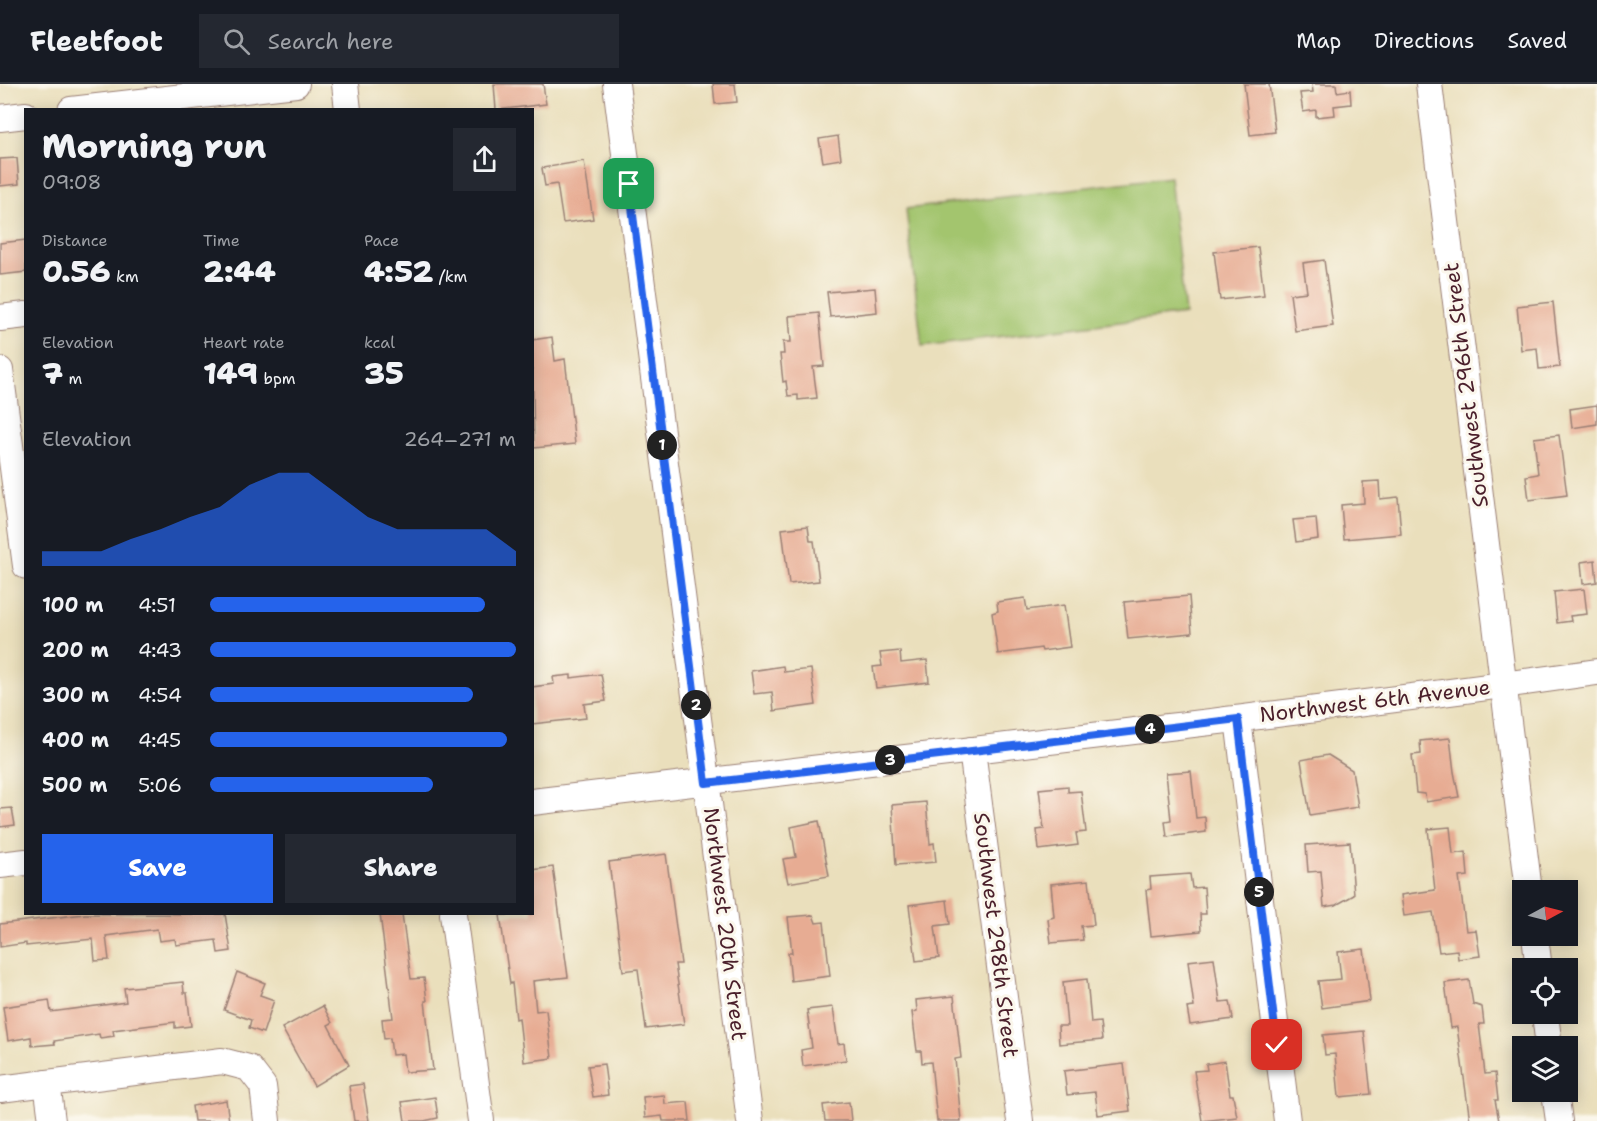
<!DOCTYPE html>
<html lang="en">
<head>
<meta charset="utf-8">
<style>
  body { margin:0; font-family:"Shantell Sans",sans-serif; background:#242831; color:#f1f3f6; height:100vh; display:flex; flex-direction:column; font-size:22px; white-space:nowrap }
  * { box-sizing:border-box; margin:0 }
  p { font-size:20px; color:#9ea1a6 }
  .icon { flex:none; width:33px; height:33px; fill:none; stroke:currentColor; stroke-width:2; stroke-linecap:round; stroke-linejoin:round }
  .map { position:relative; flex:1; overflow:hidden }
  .side { position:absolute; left:24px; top:24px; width:510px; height:807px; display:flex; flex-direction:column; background:#171b24; border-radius:0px; box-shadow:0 3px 15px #0003 }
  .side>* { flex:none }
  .needle { width:39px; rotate:83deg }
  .controls { position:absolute; left:1512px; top:796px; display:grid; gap:12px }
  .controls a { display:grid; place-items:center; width:66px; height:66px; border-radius:0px; background:#171b24; box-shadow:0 3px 15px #0003; font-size:30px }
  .pin { position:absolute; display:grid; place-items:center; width:51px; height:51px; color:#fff; margin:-26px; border-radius:12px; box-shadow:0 3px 9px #0006 }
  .km { position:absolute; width:30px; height:30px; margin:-15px; border-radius:50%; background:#222; color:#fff; font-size:16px; line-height:30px; text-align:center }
  .round { display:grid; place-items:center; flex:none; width:63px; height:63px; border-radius:0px; background:#242831 }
  .headline { display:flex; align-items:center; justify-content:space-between; height:102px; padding:0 18px }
  h1 { font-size:33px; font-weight:800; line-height:45px }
  .figures { display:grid; grid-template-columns:repeat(3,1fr); gap:9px; height:102px; padding:6px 18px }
  .figures div { display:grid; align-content:center }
  .figures b { font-size:30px; font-weight:800 }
  .figures small { font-size:16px; font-weight:400 }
  .figures p { font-size:16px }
  .chart { height:168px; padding:12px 18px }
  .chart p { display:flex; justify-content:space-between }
  .chart svg { width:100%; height:108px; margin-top:6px; fill:#2563eb; opacity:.7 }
  .action { display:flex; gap:12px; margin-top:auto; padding:12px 18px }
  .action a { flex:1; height:69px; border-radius:0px; background:#2563eb; color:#fff; font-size:24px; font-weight:800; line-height:69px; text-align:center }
  .action a+a { background:#242831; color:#f1f3f6 }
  ul { padding:0 18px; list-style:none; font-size:20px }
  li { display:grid; grid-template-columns:96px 72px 1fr; align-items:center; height:45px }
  li i { height:15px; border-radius:8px; background:#2563eb }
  header { display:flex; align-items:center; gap:36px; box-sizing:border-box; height:84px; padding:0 30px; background:#171b24; border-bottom:2px solid #363941 }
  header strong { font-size:28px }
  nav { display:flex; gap:33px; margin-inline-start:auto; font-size:21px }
  .search { width:420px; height:54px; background:#242831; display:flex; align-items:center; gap:15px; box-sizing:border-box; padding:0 21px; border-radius:0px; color:#9ea1a6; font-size:22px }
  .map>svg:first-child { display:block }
</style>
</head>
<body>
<header>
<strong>Fleetfoot</strong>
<div class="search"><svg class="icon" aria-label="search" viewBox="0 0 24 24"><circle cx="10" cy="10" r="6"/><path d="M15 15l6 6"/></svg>Search here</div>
<nav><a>Map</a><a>Directions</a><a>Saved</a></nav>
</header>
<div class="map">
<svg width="1597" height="1037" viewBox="0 0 1597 1037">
  <rect width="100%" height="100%" fill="#fbf7ec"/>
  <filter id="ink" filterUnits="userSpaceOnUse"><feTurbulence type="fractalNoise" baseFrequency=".0167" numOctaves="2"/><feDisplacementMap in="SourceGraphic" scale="12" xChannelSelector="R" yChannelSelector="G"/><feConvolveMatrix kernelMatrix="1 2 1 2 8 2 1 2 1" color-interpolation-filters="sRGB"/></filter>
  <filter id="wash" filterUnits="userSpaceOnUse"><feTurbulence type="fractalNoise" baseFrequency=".008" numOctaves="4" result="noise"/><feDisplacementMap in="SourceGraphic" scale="24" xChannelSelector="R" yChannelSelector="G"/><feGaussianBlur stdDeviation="1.35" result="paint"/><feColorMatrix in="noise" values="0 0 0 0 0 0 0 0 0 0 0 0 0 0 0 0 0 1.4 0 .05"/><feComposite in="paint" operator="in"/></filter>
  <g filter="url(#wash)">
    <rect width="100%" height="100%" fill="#eadfbc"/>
    <polygon fill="#a3c56e" stroke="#76724c" stroke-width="1.5" points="1170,93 1185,230 922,262 906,125"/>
    <g id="blocks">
      <g fill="#e7ac93">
        <polygon points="494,0 543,0 546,20 496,26"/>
        <polygon points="713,0 735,0 737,18 715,20"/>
        <polygon points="1244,0 1269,0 1275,48 1250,51"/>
        <polygon points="1312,0 1336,0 1337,8 1350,6 1351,20 1334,22 1335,31 1316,33 1316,26 1303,28 1300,9 1313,8"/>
        <polygon points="838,52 841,75 823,78 819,55"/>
        <polygon points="17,74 19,100 0,102 0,75"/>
        <polygon points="584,77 593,135 563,139 557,100 545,102 542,84"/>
        <polygon points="26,156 26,188 0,191 0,159"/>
        <polygon points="1258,163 1264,211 1220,216 1214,168"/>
        <polygon points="1324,176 1333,242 1295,247 1290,210 1307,208 1303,179"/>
        <polygon points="875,204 877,228 830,233 827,208"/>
        <polygon points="1553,218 1560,283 1539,285 1537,264 1521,266 1517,222"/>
        <polygon points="819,229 824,282 813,283 817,314 798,316 798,311 788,312 786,297 783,298 780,270 784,270 783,258 791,258 789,232"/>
        <polygon points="552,253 555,277 565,275 575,360 534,364 532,256"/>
        <polygon points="1597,321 1597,340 1572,344 1570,325"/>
        <polygon points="1559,351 1567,411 1529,416 1526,392 1538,390 1534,354"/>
        <polygon points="1379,397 1380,415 1398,413 1401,450 1344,455 1341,421 1364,419 1363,398"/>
        <polygon points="1316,434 1318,455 1296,458 1293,436"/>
        <polygon points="808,442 810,457 814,457 819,497 789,500 782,445"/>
        <polygon points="1595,476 1597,498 1583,500 1581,478"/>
        <polygon points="1584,505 1587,530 1570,532 1571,537 1557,539 1554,508"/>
        <polygon points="1189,512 1192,549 1128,555 1124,518"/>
        <polygon points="1025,514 1027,526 1064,521 1070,563 1042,567 1041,564 998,570 992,529 998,527 997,518"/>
        <polygon points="900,567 901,579 927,576 929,598 876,604 873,583 882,582 880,569"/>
        <polygon points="783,582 784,588 811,585 816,621 774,627 772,608 754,610 751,587"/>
        <polygon points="601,590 606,617 584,620 586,634 532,640 532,603 554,600 553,593 571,591 571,594"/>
        <polygon points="1450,654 1454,688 1459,713 1426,718 1425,710 1416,709 1412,671 1421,670 1420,657"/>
        <polygon points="1328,671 1352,686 1358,723 1310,731 1301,676"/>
        <polygon points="1191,687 1196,734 1205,733 1206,748 1167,753 1165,737 1171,736 1166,689"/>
        <polygon points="1068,702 1068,708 1081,707 1086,748 1076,749 1078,761 1039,766 1037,746 1044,745 1039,705"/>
        <polygon points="926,718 930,760 934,759 936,778 896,781 892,721"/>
        <polygon points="12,724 15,741 0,743 0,725"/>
        <polygon points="819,737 829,792 788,799 783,775 796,773 791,743"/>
        <polygon points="1450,743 1453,770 1466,768 1468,792 1459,793 1466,847 1476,846 1480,872 1458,875 1457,866 1439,868 1433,828 1404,832 1401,811 1435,806 1428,745"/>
        <polygon points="1350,758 1354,811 1336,821 1324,823 1321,787 1308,788 1306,761"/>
        <polygon points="666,770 681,880 675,880 684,940 646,945 638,885 623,887 609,778"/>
        <polygon points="553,783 568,893 533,897 536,927 546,926 552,974 524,978 519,934 516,935 512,899 510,900 500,831 532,830 532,786"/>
        <polygon points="1190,790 1192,804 1204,803 1206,830 1200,830 1201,847 1151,852 1146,806 1151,805 1150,793"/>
        <polygon points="1089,796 1094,841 1081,842 1083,856 1051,859 1048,835 1054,833 1051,800"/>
        <polygon points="947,816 950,840 935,842 939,874 916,877 909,821"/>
        <polygon points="85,830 225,830 231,867 218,869 216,856 176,861 175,855 159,857 157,845 106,852 109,876 95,877 93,855 26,862 26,859 0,863 0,840"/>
        <polygon points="380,830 402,830 411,895 424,894 427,917 425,917 433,986 405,988 403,970 392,971 390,954 384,955 382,935 393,934"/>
        <polygon points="813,831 816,839 824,838 830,892 791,897 788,869 792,869 788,833"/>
        <polygon points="1364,865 1370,917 1322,924 1318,897 1341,895 1338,868"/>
        <polygon points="1214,874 1220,918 1230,917 1233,935 1190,941 1187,924 1194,923 1188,877"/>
        <polygon points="237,888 265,899 260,911 274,916 263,949 249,944 251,936 224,926"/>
        <polygon points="1087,895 1091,939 1100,938 1102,956 1059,960 1058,942 1067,942 1063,898"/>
        <polygon points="1469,896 1473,920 1482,923 1484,940 1479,940 1485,990 1495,989 1498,1016 1495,1016 1499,1037 1470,1037 1457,943 1451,944 1445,899"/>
        <polygon points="183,898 184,909 187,909 191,942 175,944 175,938 113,946 114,952 100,954 99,950 54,957 55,960 32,962 31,953 8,957 3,923 49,916 51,928 126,918 124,904"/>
        <polygon points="954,912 961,974 955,975 961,1037 937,1037 931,978 922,979 921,967 917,967 912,928 917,927 916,916"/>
        <polygon points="323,922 332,939 328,941 349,981 314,1002 282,944"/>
        <polygon points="833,923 838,960 844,959 846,976 803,982 801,966 812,964 807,926"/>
        <polygon points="1364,947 1371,1010 1339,1013 1335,970 1325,971 1323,951"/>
        <polygon points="1225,977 1230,1011 1233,1011 1237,1033 1202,1037 1194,987 1207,986 1206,980"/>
        <polygon points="604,980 608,1011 593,1013 588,982"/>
        <polygon points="1124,980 1130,1027 1098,1031 1095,1008 1067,1011 1064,987"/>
        <polygon points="363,1000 369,1037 354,1037 349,1002"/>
        <polygon points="664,1011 665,1020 688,1018 690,1037 663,1037 662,1032 645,1034 643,1013"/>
        <polygon points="435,1013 438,1034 424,1037 405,1037 402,1018"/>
        <polygon points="226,1016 229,1037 194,1037 192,1022"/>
        <polygon points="849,1018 851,1037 825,1037 823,1021"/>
      </g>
    </g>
  </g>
  <g filter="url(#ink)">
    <use href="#blocks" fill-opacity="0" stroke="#9a7f74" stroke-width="1.5"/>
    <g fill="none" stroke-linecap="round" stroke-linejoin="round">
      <defs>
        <g id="minor">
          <polyline points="345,0 348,26"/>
          <polyline points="616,0 750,1037"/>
          <polyline points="1429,0 1529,807"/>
          <polyline points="71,26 296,0"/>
          <polyline points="0,34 26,31"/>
          <polyline points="0,234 26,231"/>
          <polyline points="0,286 26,482"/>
          <polyline points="1238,635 1287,1037"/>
          <polyline points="972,666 1020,1037"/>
          <path d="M532,718C683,701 832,682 982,665C1187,641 1392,617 1597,588"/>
          <polyline points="0,781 26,778"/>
          <polyline points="453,830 481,1037"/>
          <polyline points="1535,852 1539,885"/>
          <polyline points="1545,930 1549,963"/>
          <polyline points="47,999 52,1037"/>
          <polyline points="0,1005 222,977 249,984 263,1002 267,1037"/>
          <polyline points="1555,1008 1559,1037"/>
        </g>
      </defs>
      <use href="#minor" stroke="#9a7f74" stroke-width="28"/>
      <use href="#minor" stroke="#fff" stroke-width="26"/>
    </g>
  </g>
  <g fill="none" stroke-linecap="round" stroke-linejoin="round" filter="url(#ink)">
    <defs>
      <polyline id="route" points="629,100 706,699 1238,635 1277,961"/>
    </defs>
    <use href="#route" stroke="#fff" stroke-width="12"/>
    <use href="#route" stroke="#2563eb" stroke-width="8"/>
  </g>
  <g text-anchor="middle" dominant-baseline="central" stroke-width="6" stroke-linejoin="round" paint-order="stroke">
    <g font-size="21" fill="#4a1f2b" stroke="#fbf7ec">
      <text transform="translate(1466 301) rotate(-97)">Southwest 296th Street</text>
      <text transform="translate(1375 617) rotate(-7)">Northwest 6th Avenue</text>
      <text transform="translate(725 840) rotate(83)">Northwest 20th Street</text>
      <text transform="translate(996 851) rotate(83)">Southwest 298th Street</text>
    </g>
  </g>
</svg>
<div class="controls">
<a><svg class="needle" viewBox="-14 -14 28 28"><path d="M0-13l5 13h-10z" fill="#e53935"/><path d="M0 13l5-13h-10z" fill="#9ea1a6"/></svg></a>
<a><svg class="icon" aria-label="locate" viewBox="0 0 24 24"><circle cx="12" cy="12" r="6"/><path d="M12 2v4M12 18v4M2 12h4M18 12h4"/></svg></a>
<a><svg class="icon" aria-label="layers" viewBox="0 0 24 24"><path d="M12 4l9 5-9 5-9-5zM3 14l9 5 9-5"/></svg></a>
</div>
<div class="pin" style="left:629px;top:100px;background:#1e9e55"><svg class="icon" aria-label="arrive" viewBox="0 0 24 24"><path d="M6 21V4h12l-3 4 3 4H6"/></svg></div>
<div class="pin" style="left:1277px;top:961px;background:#d93025"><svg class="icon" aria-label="check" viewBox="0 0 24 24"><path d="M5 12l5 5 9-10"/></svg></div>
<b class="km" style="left:662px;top:361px">1</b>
<b class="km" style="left:696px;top:621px">2</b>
<b class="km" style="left:890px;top:676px">3</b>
<b class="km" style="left:1150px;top:645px">4</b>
<b class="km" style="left:1259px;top:808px">5</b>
<section class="side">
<div class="headline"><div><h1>Morning run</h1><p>09:08</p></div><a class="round"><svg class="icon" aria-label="share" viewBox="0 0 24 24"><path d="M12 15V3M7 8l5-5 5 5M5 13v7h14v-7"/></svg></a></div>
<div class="figures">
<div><p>Distance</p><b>0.56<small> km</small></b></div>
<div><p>Time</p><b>2:44</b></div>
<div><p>Pace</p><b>4:52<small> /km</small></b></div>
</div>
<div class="figures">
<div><p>Elevation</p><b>7<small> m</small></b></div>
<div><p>Heart rate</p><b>149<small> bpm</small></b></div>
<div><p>kcal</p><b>35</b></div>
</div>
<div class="chart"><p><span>Elevation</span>264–271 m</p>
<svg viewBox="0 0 160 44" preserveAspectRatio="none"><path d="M0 44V38L10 38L20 38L30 33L40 29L50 24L60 20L70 11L80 6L90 6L100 15L110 24L120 29L130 29L140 29L150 29L160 38V44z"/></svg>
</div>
<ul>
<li><b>100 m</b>4:51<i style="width:90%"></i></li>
<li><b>200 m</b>4:43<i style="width:100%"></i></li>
<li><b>300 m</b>4:54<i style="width:86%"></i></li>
<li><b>400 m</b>4:45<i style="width:97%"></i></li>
<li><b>500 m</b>5:06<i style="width:73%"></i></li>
</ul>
<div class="action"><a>Save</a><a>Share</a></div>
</section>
</div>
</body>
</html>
